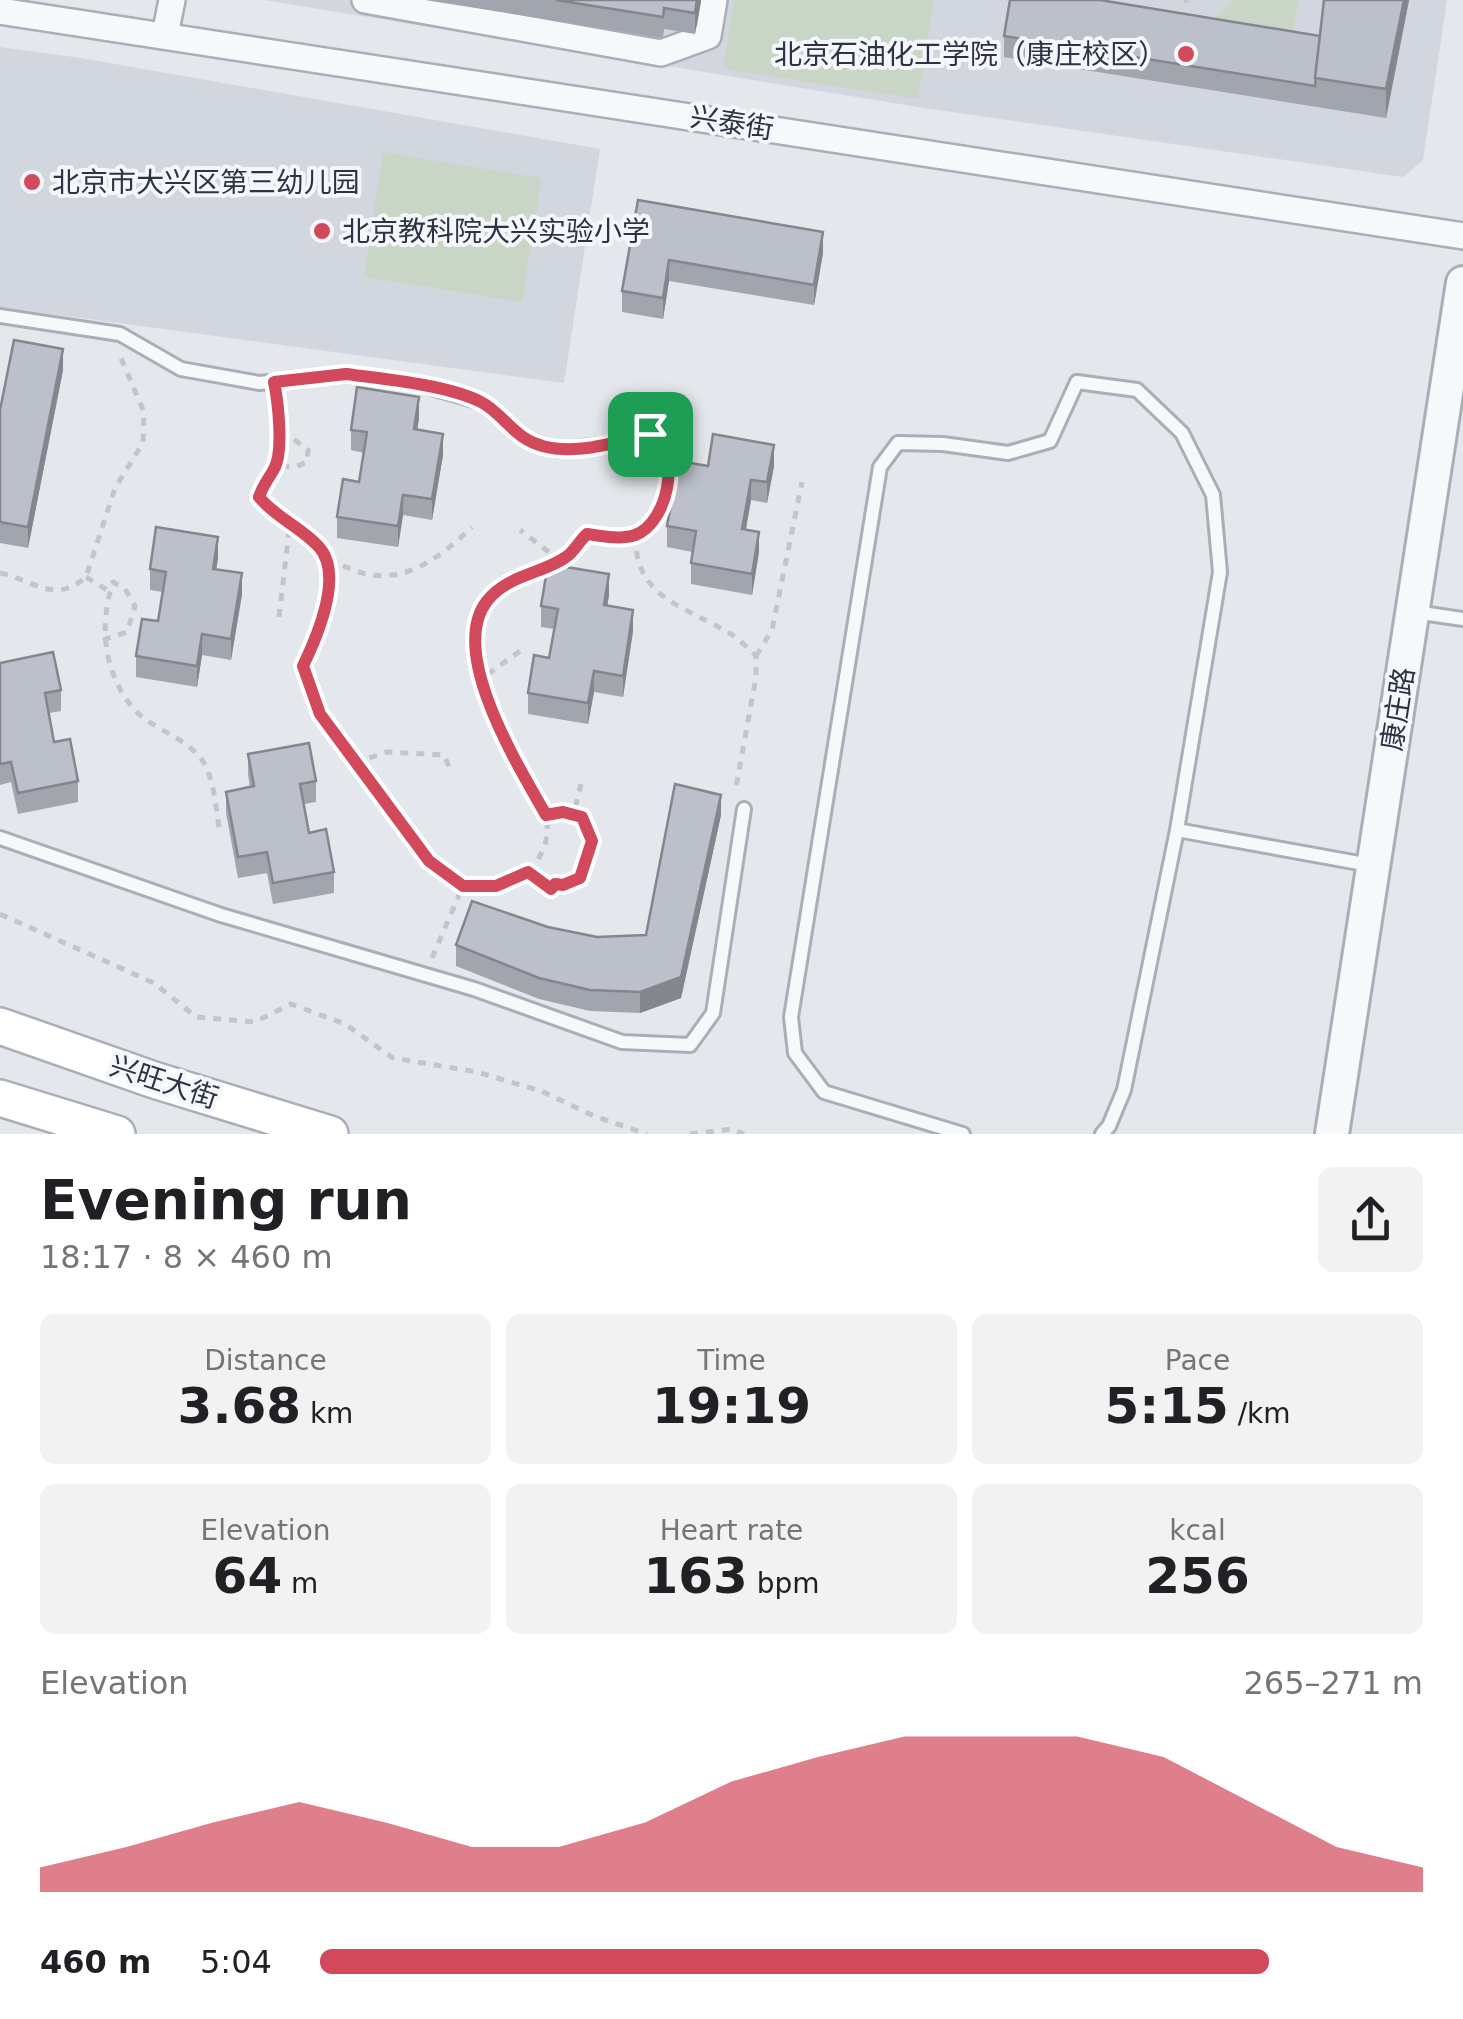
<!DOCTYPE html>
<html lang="en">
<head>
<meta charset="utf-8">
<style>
  body { margin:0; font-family:"DejaVu Sans","Noto Sans SC",sans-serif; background:#f2f2f2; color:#202124; height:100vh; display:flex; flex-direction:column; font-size:38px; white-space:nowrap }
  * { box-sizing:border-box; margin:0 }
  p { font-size:32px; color:#757577 }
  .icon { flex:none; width:55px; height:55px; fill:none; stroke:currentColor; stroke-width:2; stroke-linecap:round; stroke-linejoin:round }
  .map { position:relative; height:1134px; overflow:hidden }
  .sheet { display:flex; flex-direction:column; background:#fff; flex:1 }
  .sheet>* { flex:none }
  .pin { position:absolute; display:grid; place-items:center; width:85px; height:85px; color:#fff; margin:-42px; border-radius:20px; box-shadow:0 5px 15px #0006 }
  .round { display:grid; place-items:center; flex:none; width:105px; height:105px; border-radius:15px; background:#f2f2f2 }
  .head { display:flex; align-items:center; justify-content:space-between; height:170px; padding:0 40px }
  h1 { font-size:55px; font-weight:600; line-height:75px }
  .figures { display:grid; grid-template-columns:repeat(3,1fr); gap:15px; height:170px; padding:10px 40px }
  .figures div { display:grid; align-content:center; border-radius:15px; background:#f2f2f2; text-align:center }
  .figures b { font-size:50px; font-weight:600 }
  .figures small { font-size:28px; font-weight:400 }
  .figures p { font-size:28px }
  .chart { height:280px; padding:20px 40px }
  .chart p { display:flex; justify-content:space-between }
  .chart svg { width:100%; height:180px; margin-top:10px; fill:#d1495b; opacity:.7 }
  ul { padding:0 40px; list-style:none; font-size:32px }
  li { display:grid; grid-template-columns:160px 120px 1fr; align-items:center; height:75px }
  li i { height:25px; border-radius:12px; background:#d1495b }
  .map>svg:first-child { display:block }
</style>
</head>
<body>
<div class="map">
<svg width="1463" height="1134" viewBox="0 0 1463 1134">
  <rect width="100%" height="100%" fill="#e4e7ec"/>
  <g fill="#d2d6de">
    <polygon points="264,0 1447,0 1423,160 1403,177 924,108"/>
    <polygon points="0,47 81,58 600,149 564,383 0,307"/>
  </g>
  <g fill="#c9d6c5">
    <polygon points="734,0 934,0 918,99 723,69"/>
    <polygon points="1233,0 1298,0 1293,35 1212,21"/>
    <polygon points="383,152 541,178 522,302 364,277"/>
  </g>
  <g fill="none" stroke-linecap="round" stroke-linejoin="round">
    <defs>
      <g id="service">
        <polyline points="0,316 120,334 181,369 259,383 346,375 411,382 481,402 526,439 558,450 609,444 650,434"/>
        <polyline points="1415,612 1463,619"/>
        <polyline points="1177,830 1370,865"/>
        <polyline points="0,838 221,915 474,989 622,1042 690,1045 713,1013 744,809"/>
        <polyline points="963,1134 824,1092 795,1053 791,1017 880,467 898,443 943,444 1008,453 1050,441 1077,382 1137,390 1182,433 1213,495 1220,572 1177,830 1124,1090 1109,1126 1102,1134"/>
      </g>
      <g id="minor">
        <polyline points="365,0 661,53 708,36 714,0"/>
        <polyline points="0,11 1463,236"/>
        <polyline points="165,35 172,0"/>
      </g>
      <polyline id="tertiary" points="1332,1134 1463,283"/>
      <g id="secondary">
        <polyline points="0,1026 154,1080 330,1134"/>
        <polyline points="0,1098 117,1134"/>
      </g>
    </defs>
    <use href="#service" stroke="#a9aeb7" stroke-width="18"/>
    <use href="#minor" stroke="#a9aeb7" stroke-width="30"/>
    <use href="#tertiary" stroke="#a9aeb7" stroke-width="38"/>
    <use href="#secondary" stroke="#a9aeb7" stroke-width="40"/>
    <g stroke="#c2c5cb" stroke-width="5" stroke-dasharray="8 8" stroke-linecap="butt">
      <polyline points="1186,3 1186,0"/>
      <path d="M276,399L279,428L308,450L307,462L297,466L276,467L264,481L259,497C276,518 301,527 319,547C344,575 317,637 303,665L320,714L357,762"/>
      <polyline points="276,467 279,428"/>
      <path d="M636,535C633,595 682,606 726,631C737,637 747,647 756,656V677L735,793"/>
      <path d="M558,559L566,558L587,534C601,536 621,540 635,535C668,524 674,472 661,445"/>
      <path d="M328,560C340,564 353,571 366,574C408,583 443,555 472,527"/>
      <path d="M0,573C34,580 54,605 86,577L115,488L143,443L144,412L120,356"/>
      <polyline points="86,577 110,592"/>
      <polyline points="279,617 290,523"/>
      <path d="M103,640L127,632L135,606L125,589L113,582C99,625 103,672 133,708C151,729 184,736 202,760C214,777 216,808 219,828"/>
      <polyline points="520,651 481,679 518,767 546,815"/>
      <polyline points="756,656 772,630 802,482"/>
      <path d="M481,679C471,635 471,602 515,578C529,570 546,570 558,559L520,530"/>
      <path d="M529,872C544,853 550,839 546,815L574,813L581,784"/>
      <polyline points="463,886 496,886 529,872 556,893"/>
      <polyline points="551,889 555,884 563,885 580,878 592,841 582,817 574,813"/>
      <polyline points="0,914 154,983 196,1017 255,1022 291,1004 345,1024 393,1058 477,1072 541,1091 594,1116 647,1134"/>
      <polyline points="432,958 463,886 429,861 357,762 387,752 444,755 452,773"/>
      <polyline points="690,1134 732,1129 744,1134"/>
    </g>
    <use href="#service" stroke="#f7f8fa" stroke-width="12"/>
    <use href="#minor" stroke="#f7f8fa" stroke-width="25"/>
    <use href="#tertiary" stroke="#f7f8fa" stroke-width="32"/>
    <use href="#secondary" stroke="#fff" stroke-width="35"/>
  </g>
  <g fill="#a1a5ae">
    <polygon points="425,0 701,0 695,34 664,29 663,38"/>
    <polygon points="1324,0 1409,0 1386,118 1004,57 1004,36 1320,36"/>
    <polygon points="638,200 823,253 814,305 669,281 663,319 622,312 622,291"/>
    <polygon points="63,370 28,548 0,543 0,410"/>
    <polygon points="419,418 417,429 443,455 432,520 403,515 398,547 337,538 337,517 359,482 364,453 351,450 351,430"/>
    <polygon points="708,466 774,466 767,503 751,500 746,529 759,552 752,595 691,584 691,563 692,552 667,547 667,526"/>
    <polygon points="218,558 216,569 242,594 231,660 202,655 197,687 136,677 136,656 158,621 163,592 150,590 150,569"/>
    <polygon points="609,595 607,606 633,631 623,697 594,692 588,724 528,714 528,693 549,658 554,629 541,627 541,606"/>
    <polygon points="0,663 61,690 61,711 49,713 54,742 78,781 78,802 18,814 11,782 0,785"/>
    <polygon points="248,754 316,781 316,802 304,804 309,833 334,872 334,893 273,904 267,873 238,878 226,813 226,792 250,787 248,775"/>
    <polygon points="721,815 681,998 640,1013 590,1011 539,999 456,966 456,945 548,927 597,937 646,935"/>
  </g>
  <g fill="#83868d">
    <polygon points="697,0 701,0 695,34 695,13"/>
    <polygon points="1404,0 1409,0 1386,118 1386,89"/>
    <polygon points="823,232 823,253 814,305 814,285"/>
    <polygon points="669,260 669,281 663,319 663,298"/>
    <polygon points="63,349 63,370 28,548 28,527"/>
    <polygon points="419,397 419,418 414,450 414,429"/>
    <polygon points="443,434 443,455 432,520 432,499"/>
    <polygon points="774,445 774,466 767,503 767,482"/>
    <polygon points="751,480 751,500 742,550 742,529"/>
    <polygon points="403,495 403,515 398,547 398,526"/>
    <polygon points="759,532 759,552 752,595 752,574"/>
    <polygon points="218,537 218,558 213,590 213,569"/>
    <polygon points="242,573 242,594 231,660 231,639"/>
    <polygon points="609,574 609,595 604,626 604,605"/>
    <polygon points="633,610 633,631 623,697 623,676"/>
    <polygon points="202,634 202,655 197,687 197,666"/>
    <polygon points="594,671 594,692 588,724 588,703"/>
    <polygon points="721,795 721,815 681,998 640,1013 640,992"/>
  </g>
  <g fill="#bbc0ca" stroke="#83868d" stroke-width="2.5">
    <polygon points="556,0 697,0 695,13 664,8 663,17"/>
    <polygon points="1010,0 1100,0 1320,36 1315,86 1004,36"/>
    <polygon points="1324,0 1404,0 1386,89 1315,78"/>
    <polygon points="638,200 823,232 814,285 669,260 663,298 622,291"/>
    <polygon points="14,340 63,349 28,527 0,522 0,410"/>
    <polygon points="357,387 419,397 414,429 443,434 432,499 403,495 398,526 337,517 343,479 359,482 367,432 351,430"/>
    <polygon points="713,434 774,445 767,482 751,480 742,529 759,532 752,574 691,563 696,531 667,526 679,461 708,466"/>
    <polygon points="156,527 218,537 213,569 242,573 231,639 202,634 197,666 136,656 142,619 158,621 166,572 150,569"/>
    <polygon points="548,564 609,574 604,605 633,610 623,676 594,671 588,703 528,693 534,655 549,658 558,609 541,606"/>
    <polygon points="53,652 61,690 45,693 54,742 70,739 78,781 18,793 11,762 0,764 0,663"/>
    <polygon points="309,743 316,781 300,784 309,833 326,829 334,872 273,883 267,852 238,857 226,792 254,786 248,754"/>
    <polygon points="675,784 721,795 681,977 640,992 590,990 539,978 456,945 472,901 548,927 597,937 646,935"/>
  </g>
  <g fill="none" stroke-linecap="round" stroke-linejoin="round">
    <defs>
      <path id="route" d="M346,374C384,379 448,385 481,402C497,410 508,427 523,437C558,461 611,444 650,434C683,452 668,523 635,535C621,540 601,536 587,534C579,541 574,552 566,557C542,574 507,575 487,601C447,652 519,767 546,815L563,812L582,817L592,841L580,878L563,885L555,884L551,889L528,872L496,886H463L429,861L320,714L303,666C317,637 344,575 319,547C301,527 276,518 259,497C263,485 268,480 274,469C284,452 278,401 274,382Z"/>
    </defs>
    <use href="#route" stroke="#fff" stroke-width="20"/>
    <use href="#route" stroke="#d1495b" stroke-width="12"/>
  </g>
  <g fill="#d1495b" stroke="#f4f6f9" stroke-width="4">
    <circle cx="1186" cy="54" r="10"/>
    <circle cx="32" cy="182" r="10"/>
    <circle cx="322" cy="231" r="10"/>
  </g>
  <g text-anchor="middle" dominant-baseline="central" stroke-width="8" stroke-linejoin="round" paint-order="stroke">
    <g font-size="28" fill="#2b3445" stroke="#f4f6f9" text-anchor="start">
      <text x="1166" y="54" text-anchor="end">北京石油化工学院（康庄校区）</text>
      <text x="52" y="182">北京市大兴区第三幼儿园</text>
      <text x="342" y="231">北京教科院大兴实验小学</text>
    </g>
    <g font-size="28" fill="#2b3445" stroke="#f4f6f9">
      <text transform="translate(732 123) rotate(9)">兴泰街</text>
      <text transform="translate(1398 709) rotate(-81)">康庄路</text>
      <text transform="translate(164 1082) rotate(18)">兴旺大街</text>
    </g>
  </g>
</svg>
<div class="pin" style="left:650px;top:434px;background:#1e9e55"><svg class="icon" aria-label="arrive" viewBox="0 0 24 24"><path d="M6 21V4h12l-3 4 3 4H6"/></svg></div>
</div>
<section class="sheet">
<div class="head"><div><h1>Evening run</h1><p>18:17 · 8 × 460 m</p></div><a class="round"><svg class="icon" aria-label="share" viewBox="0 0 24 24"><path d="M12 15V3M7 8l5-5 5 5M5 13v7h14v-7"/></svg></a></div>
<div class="figures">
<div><p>Distance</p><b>3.68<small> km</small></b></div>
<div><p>Time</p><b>19:19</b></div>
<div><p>Pace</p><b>5:15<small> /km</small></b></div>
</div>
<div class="figures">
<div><p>Elevation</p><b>64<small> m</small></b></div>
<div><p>Heart rate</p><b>163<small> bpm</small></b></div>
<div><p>kcal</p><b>256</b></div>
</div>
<div class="chart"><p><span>Elevation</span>265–271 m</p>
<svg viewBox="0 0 160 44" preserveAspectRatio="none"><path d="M0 44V38L10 33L20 27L30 22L40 27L50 33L60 33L70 27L80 17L90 11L100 6L110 6L120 6L130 11L140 22L150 33L160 38V44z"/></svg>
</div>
<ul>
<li><b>460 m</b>5:04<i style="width:86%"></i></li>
</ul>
</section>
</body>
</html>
